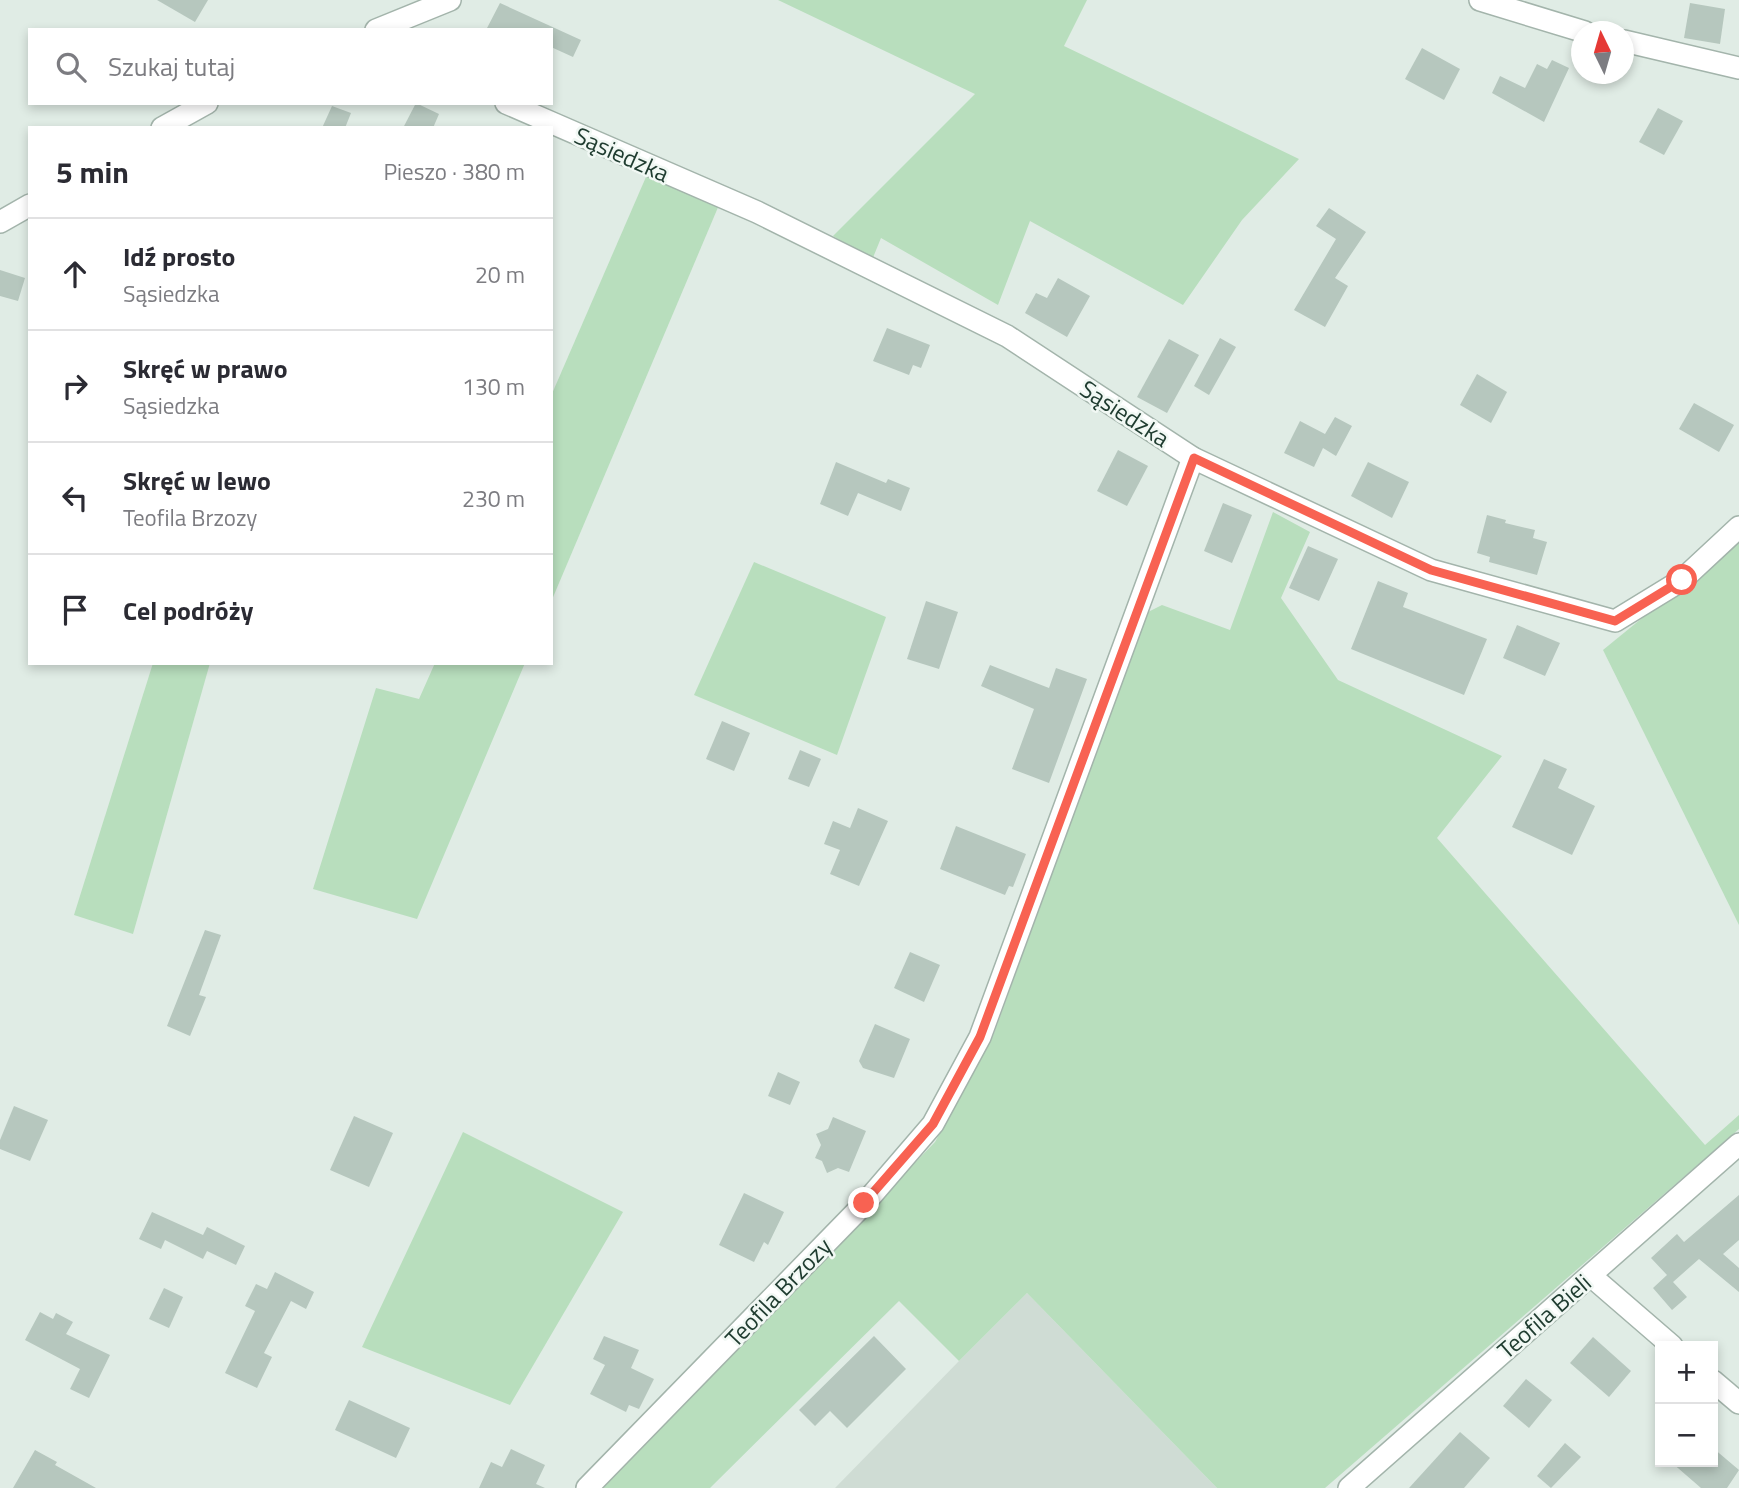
<!DOCTYPE html>
<html lang="pl">
<head>
<meta charset="utf-8">
<style>
	:root { --surface:#fff; --page:#f2f2f3; --text:#2b2b33; --muted:#7c7c81; --line:#e1e1e2 }
	body { margin:0; font-family:"Titillium Web",sans-serif; background:var(--page); color:var(--text) }
	.controls { position:absolute; right:21px; bottom:21px; display:grid; overflow:hidden; border-radius:0px; box-shadow:0 4px 10px #0003 }
	.controls button { width:63px; height:63px; display:grid; place-items:center; padding:0; border:0; border-bottom:2px solid var(--line); background:var(--surface); color:var(--text); font:35px sans-serif }
	.compass { position:absolute; left:1571px; top:21px; width:63px; height:63px; border-radius:50%; background:var(--surface); box-shadow:0 4px 10px #0003; rotate:355deg }
	.stop { position:absolute; width:21px; height:21px; margin:-16px; border:5px solid #f86252; border-radius:50%; background:#fff }
	.stop.end { background:#f86252; border-color:#fff; box-shadow:0 2px 7px #0008 }
	.list { margin:0; padding:0; list-style:none }
	h2 { display:flex; justify-content:space-between; align-items:center; height:91px; margin:0; padding:0 28px; font-size:30px }
	h2 small { font-size:23px; font-weight:400; color:var(--muted) }
	.list li { display:grid; grid-template-columns:46px 1fr auto; gap:21px; align-items:center; box-sizing:border-box; height:112px; padding:0 28px; border-top:2px solid var(--line) }
	.list b { display:block; font-size:26px; white-space:nowrap }
	.list p { margin:0; font-size:23px; white-space:nowrap; color:var(--muted) }
	.list em { font-size:23px; font-style:normal; color:var(--muted) }
	.icon { flex:none; width:38px; height:38px; fill:none; stroke:currentColor; stroke-width:2; stroke-linecap:round; stroke-linejoin:round }
	.map { position:relative; flex:none; width:1739px; height:1488px; overflow:hidden }
	.search { position:absolute; background:var(--surface); box-shadow:0 4px 10px #0003; left:28px; top:28px; width:525px; height:77px; display:flex; align-items:center; gap:18px; box-sizing:border-box; padding:0 24px; border-radius:0px; color:var(--muted); font-size:26px }
	.panel { position:absolute; background:var(--surface); box-shadow:0 4px 10px #0003; left:28px; top:126px; width:525px; height:539px; border-radius:0px }
	.map>svg:first-child { display:block }
	.built { fill:#cfdcd4 }
	.green { fill:#b8debd }
	.building { fill:#b6c7be }
	.lines { fill:none; stroke-linecap:round; stroke-linejoin:round }
	.street-casing { stroke:#a3b4ab; stroke-width:24 }
	.street { stroke:#fff; stroke-width:21 }
	.route { stroke:#f86252; stroke-width:9 }
	.labels { text-anchor:middle; dominant-baseline:central; stroke-width:5; stroke-linejoin:round; paint-order:stroke }
	.street-label { font-size:24px; fill:#203d31; stroke:#f1f8f4 }
</style>
</head>
<body>
<div class="map">
<svg width="1739" height="1488" viewBox="0 0 1739 1488">
	<rect width="100%" height="100%" fill="#e0ece5"/>
	<path class="built" d="M 1027,1293 L 1217,1488 L 835,1488 L 959,1361 Z"/>
	<g class="green">
		<path d="M 778,0 L 1087,0 L 1064,46 L 1299,159 L 1242,220 L 1183,305 L 1030,221 L 998,305 L 881,238 L 872,260 L 833,236 L 975,94 Z"/>
		<path d="M 649,170 L 719,205 L 551,602 L 551,396 Z"/>
		<path d="M 1273,512 L 1310,532 L 1281,598 L 1338,680 L 1502,756 L 1437,838 L 1705,1145 L 1739,1115 L 1739,1129 L 1325,1488 L 1217,1488 L 1027,1293 L 959,1361 L 899,1301 L 710,1488 L 601,1488 L 935,1142 L 993,1036 L 1148,612 L 1162,605 L 1230,630 Z"/>
		<path d="M 1739,539 L 1739,925 L 1603,650 Z"/>
		<path d="M 754,562 L 886,617 L 837,755 L 694,695 Z"/>
		<path d="M 153,663 L 210,663 L 133,934 L 74,915 Z"/>
		<path d="M 435,663 L 525,663 L 417,919 L 313,889 L 376,688 L 419,699 Z"/>
		<path d="M 463,1132 L 623,1212 L 510,1405 L 362,1347 Z"/>
	</g>
	<g class="building">
		<path d="M 157,0 L 208,0 L 195,22 Z"/>
		<path d="M 500,3 L 581,40 L 573,57 L 551,47 L 551,30 L 486,30 Z"/>
		<path d="M 1690,3 L 1725,9 L 1720,44 L 1684,38 Z"/>
		<path d="M 1422,48 L 1460,69 L 1444,100 L 1405,79 Z"/>
		<path d="M 1552,60 L 1569,68 L 1544,122 L 1492,93 L 1500,76 L 1525,88 L 1537,64 L 1547,69 Z"/>
		<path d="M 416,103 L 439,114 L 433,128 L 403,128 Z"/>
		<path d="M 332,106 L 351,113 L 345,128 L 322,128 Z"/>
		<path d="M 1658,108 L 1683,121 L 1664,155 L 1639,142 Z"/>
		<path d="M 1329,208 L 1366,232 L 1335,278 L 1348,286 L 1325,327 L 1294,310 L 1336,239 L 1316,226 Z"/>
		<path d="M 0,270 L 25,278 L 18,301 L 0,296 Z"/>
		<path d="M 1058,278 L 1090,296 L 1067,337 L 1025,313 L 1036,293 L 1047,298 Z"/>
		<path d="M 887,328 L 930,345 L 921,368 L 913,365 L 909,375 L 873,361 Z"/>
		<path d="M 1220,338 L 1236,347 L 1209,395 L 1194,386 Z"/>
		<path d="M 1169,339 L 1199,355 L 1167,413 L 1137,397 Z"/>
		<path d="M 1477,374 L 1507,392 L 1491,423 L 1460,405 Z"/>
		<path d="M 1694,403 L 1734,425 L 1719,452 L 1679,429 Z"/>
		<path d="M 1335,417 L 1352,426 L 1336,456 L 1323,448 L 1314,467 L 1284,453 L 1300,421 L 1325,434 Z"/>
		<path d="M 1118,450 L 1148,466 L 1127,506 L 1097,491 Z"/>
		<path d="M 836,462 L 886,483 L 888,479 L 910,488 L 901,511 L 858,493 L 848,516 L 820,504 Z"/>
		<path d="M 1368,462 L 1409,482 L 1392,518 L 1351,496 Z"/>
		<path d="M 1223,503 L 1252,515 L 1232,563 L 1204,551 Z"/>
		<path d="M 1487,515 L 1506,520 L 1505,523 L 1535,530 L 1533,538 L 1547,542 L 1537,575 L 1489,562 L 1490,557 L 1477,553 Z"/>
		<path d="M 1308,546 L 1338,559 L 1319,601 L 1289,588 Z"/>
		<path d="M 1378,581 L 1408,593 L 1403,607 L 1487,639 L 1464,695 L 1351,649 Z"/>
		<path d="M 926,601 L 958,612 L 939,669 L 907,659 Z"/>
		<path d="M 1517,625 L 1560,643 L 1545,676 L 1503,658 Z"/>
		<path d="M 990,665 L 1049,688 L 1056,668 L 1087,679 L 1049,783 L 1012,769 L 1034,709 L 981,686 Z"/>
		<path d="M 722,721 L 750,733 L 734,771 L 706,759 Z"/>
		<path d="M 800,750 L 821,759 L 809,787 L 788,779 Z"/>
		<path d="M 1544,759 L 1567,769 L 1558,788 L 1595,806 L 1572,855 L 1512,827 Z"/>
		<path d="M 858,808 L 888,821 L 859,886 L 830,874 L 840,850 L 824,844 L 833,821 L 850,828 Z"/>
		<path d="M 956,826 L 1026,854 L 1013,887 L 1009,886 L 1005,895 L 940,869 Z"/>
		<path d="M 205,930 L 221,935 L 199,995 L 206,997 L 190,1036 L 167,1026 Z"/>
		<path d="M 910,952 L 940,965 L 924,1002 L 894,988 Z"/>
		<path d="M 875,1024 L 910,1039 L 894,1078 L 863,1068 L 859,1061 Z"/>
		<path d="M 778,1072 L 800,1082 L 790,1105 L 768,1096 Z"/>
		<path d="M 14,1106 L 48,1120 L 30,1161 L 0,1149 L 0,1140 Z"/>
		<path d="M 354,1116 L 393,1133 L 369,1187 L 330,1170 Z"/>
		<path d="M 833,1117 L 866,1131 L 849,1172 L 838,1168 L 827,1173 L 822,1161 L 815,1158 L 821,1145 L 816,1134 L 828,1129 Z"/>
		<path d="M 744,1193 L 784,1212 L 768,1245 L 764,1242 L 754,1262 L 719,1245 Z"/>
		<path d="M 1739,1195 L 1739,1240 L 1723,1254 L 1739,1268 L 1739,1292 L 1699,1259 L 1673,1282 L 1687,1297 L 1672,1310 L 1653,1288 L 1667,1275 L 1651,1258 L 1677,1234 L 1684,1242 Z"/>
		<path d="M 152,1212 L 203,1235 L 207,1227 L 245,1246 L 236,1265 L 207,1251 L 203,1259 L 165,1240 L 161,1249 L 139,1239 Z"/>
		<path d="M 275,1272 L 314,1292 L 306,1309 L 291,1301 L 264,1353 L 272,1357 L 257,1388 L 225,1373 L 255,1311 L 245,1306 L 256,1284 L 267,1289 Z"/>
		<path d="M 164,1288 L 183,1297 L 169,1328 L 149,1319 Z"/>
		<path d="M 40,1312 L 53,1319 L 56,1313 L 73,1322 L 66,1334 L 110,1355 L 89,1398 L 70,1389 L 80,1369 L 25,1340 Z"/>
		<path d="M 604,1336 L 639,1350 L 631,1368 L 654,1379 L 639,1409 L 629,1405 L 626,1412 L 590,1394 L 605,1365 L 593,1359 Z"/>
		<path d="M 874,1336 L 906,1369 L 847,1428 L 830,1411 L 815,1426 L 799,1410 Z"/>
		<path d="M 1593,1337 L 1631,1371 L 1609,1397 L 1570,1363 Z"/>
		<path d="M 1526,1379 L 1552,1400 L 1529,1428 L 1503,1406 Z"/>
		<path d="M 349,1400 L 410,1428 L 396,1458 L 335,1430 Z"/>
		<path d="M 1460,1432 L 1490,1458 L 1464,1488 L 1409,1488 Z"/>
		<path d="M 1565,1443 L 1581,1457 L 1551,1488 L 1537,1476 Z"/>
		<path d="M 1713,1448 L 1739,1470 L 1727,1488 L 1701,1488 L 1671,1462 L 1713,1462 Z"/>
		<path d="M 511,1449 L 545,1465 L 536,1484 L 545,1488 L 479,1488 L 491,1462 L 502,1467 Z"/>
		<path d="M 35,1450 L 57,1462 L 55,1465 L 96,1488 L 13,1488 Z"/>
	</g>
	<g class="lines">
		<g class="street-casing">
			<g id="street">
				<path d="M 1480,0 L 1585,32"/>
				<path d="M 376,30 L 450,0"/>
				<path d="M 1624,41 L 1739,68"/>
				<path d="M 506,103 L 757,212 L 1007,336 L 1193,458 L 1431,570 L 1615,621 L 1682,580 L 1739,527"/>
				<path d="M 162,128 L 207,103"/>
				<path d="M 0,222 L 30,205"/>
				<path d="M 1591,1276 L 1672,1346"/>
				<path d="M 1713,1381 L 1739,1403"/>
				<path d="M 587,1488 L 865,1203 L 933,1124 L 980,1037 L 1193,458"/>
				<path d="M 1349,1488 L 1739,1144"/>
			</g>
		</g>
		<use href="#street" class="street"/>
	</g>
	<g class="lines">
		<path class="route" d="M 864,1203 L 933,1124 L 980,1037 L 1194,458 L 1431,570 L 1615,621 L 1682,580"/>
	</g>
	<g class="labels">
		<g class="street-label">
			<text transform="translate(622 154) rotate(24)">Sąsiedzka</text>
			<text transform="translate(1125 413) rotate(33)">Sąsiedzka</text>
			<text transform="translate(778 1292) rotate(-46)">Teofila Brzozy</text>
			<text transform="translate(1544 1316) rotate(-41)">Teofila Bieli</text>
		</g>
	</g>
</svg>
<div class="controls">
<button>+</button>
<button>−</button>
</div>
<svg class="compass" viewBox="-18 -18 36 36"><path d="M0-13l5 13h-10z" fill="#e53935"/><path d="M0 13l5-13h-10z" fill="#7c7c81"/></svg>
<div class="stop" style="left:1682px;top:580px"></div>
<div class="stop end" style="left:864px;top:1203px"></div>
<div class="search"><svg class="icon" aria-label="search" viewBox="0 0 24 24"><circle cx="10" cy="10" r="6"/><path d="M15 15l6 6"/></svg>Szukaj tutaj</div>
<section class="panel">
<h2>5 min<small>Pieszo · 380 m</small></h2>
<ul class="list">
<li><svg class="icon" aria-label="ahead" viewBox="0 0 24 24"><path d="M12 20V5M6 11l6-6 6 6"/></svg><div><b>Idź prosto</b><p>Sąsiedzka</p></div><em>20 m</em></li>
<li><svg class="icon" aria-label="right" viewBox="0 0 24 24"><path d="M7 20v-9h11M14 6l5 5-5 5"/></svg><div><b>Skręć w prawo</b><p>Sąsiedzka</p></div><em>130 m</em></li>
<li><svg class="icon" aria-label="left" viewBox="0 0 24 24"><path d="M17 20v-9H6M10 6l-5 5 5 5"/></svg><div><b>Skręć w lewo</b><p>Teofila Brzozy</p></div><em>230 m</em></li>
<li><svg class="icon" aria-label="arrive" viewBox="0 0 24 24"><path d="M6 21V4h12l-3 4 3 4H6"/></svg><div><b>Cel podróży</b></div></li>
</ul>
</section>
</div>
</body>
</html>
